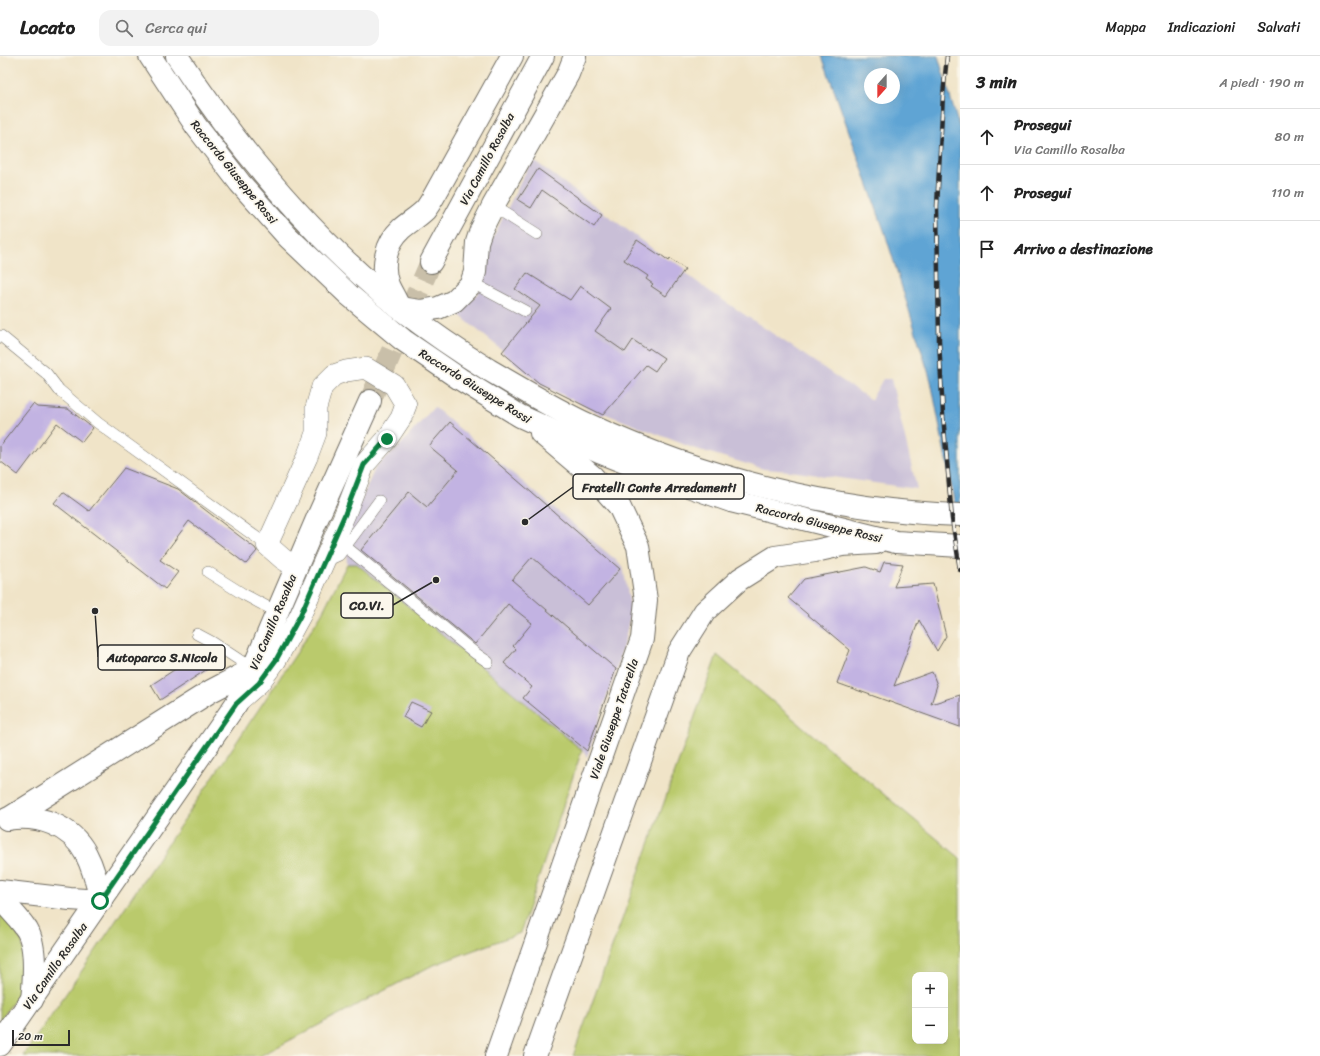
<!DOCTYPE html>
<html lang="it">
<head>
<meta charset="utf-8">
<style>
	:root { --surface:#fff; --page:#f2f2f2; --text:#222; --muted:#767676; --line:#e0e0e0 }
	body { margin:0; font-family:Sriracha,sans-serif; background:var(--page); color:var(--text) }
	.controls { position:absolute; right:12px; bottom:12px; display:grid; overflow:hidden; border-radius:8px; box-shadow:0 4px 16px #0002 }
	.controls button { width:36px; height:36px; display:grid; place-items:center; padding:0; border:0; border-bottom:1px solid var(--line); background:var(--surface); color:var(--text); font:20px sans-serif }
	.compass { position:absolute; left:864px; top:12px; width:36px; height:36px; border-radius:50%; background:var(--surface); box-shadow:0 4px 16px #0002; rotate:201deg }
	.scale { position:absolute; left:12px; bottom:10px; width:58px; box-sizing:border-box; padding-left:4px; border:2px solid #2b2b2b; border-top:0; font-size:11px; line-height:14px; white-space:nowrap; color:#2b2b2b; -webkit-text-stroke:3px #fbf7ec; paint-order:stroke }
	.stop { position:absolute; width:12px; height:12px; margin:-9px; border:3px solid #0b8043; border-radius:50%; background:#fff }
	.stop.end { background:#0b8043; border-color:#fff; box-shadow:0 1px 4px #0008 }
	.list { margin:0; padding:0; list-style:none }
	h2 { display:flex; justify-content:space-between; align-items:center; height:52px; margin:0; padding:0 16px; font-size:17px }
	h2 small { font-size:13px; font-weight:400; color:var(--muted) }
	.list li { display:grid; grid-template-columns:26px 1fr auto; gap:12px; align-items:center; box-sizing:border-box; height:56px; padding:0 16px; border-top:1px solid var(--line) }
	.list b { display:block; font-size:15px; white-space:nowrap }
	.list p { margin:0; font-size:13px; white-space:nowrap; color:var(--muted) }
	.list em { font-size:13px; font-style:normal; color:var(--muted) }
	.icon { flex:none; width:22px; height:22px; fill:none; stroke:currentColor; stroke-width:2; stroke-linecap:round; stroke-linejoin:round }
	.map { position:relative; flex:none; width:960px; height:1000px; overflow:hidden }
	header { display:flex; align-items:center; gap:24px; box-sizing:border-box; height:56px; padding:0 20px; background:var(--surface); border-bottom:1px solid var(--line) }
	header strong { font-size:19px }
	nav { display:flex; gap:22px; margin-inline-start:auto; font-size:14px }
	.search { width:280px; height:36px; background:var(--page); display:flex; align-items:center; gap:10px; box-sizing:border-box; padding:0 14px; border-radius:12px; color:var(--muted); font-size:15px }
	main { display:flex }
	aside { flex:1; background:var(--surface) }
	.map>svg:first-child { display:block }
	.industrial { fill:#c9bfd7 }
	.green { fill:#baca6c; stroke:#727a4c; fill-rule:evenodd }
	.water { fill:#5fa4d4; stroke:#456880; fill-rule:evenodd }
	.building { fill:#c2b3e2 }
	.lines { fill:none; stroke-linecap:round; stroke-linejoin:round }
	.secondary-tunnel { stroke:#c9bfa9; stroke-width:22; stroke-dasharray:22 11; stroke-linecap:butt }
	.lane-casing { stroke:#706c62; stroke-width:12 }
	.street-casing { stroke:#706c62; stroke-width:22 }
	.secondary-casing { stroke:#706c62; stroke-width:24 }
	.highway-casing { stroke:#706c62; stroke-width:24 }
	.lane { stroke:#fff; stroke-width:11 }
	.street { stroke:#fff; stroke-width:21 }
	.secondary { stroke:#fff; stroke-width:22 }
	.highway { stroke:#fff; stroke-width:22 }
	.rail-casing { stroke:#2b2b2b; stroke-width:4.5 }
	.rail { stroke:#fbf7ec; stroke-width:3; stroke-dasharray:9; stroke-linecap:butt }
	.route { stroke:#0b8043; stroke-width:5 }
	.labels { text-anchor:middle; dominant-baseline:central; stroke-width:3.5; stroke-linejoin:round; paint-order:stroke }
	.street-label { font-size:12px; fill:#2b2b2b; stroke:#fbf7ec }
	.leader { fill:none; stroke:#2b2b2b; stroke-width:1.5 }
	.callout-dot { fill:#2b2b2b; stroke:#fbf7ec; stroke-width:1.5 }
	.callout { fill:#fbf7ec; stroke:#2b2b2b; stroke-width:1.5 }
	.callout-label { font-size:13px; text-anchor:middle; font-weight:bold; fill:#2b2b2b }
</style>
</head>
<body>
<header>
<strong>Locato</strong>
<div class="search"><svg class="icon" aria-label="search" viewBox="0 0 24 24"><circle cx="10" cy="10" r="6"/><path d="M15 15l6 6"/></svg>Cerca qui</div>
<nav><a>Mappa</a><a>Indicazioni</a><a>Salvati</a></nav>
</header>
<main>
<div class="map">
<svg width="960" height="1000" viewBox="0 0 960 1000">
	<rect width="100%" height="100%" fill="#fbf7ec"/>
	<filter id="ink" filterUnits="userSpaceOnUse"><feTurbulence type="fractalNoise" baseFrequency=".025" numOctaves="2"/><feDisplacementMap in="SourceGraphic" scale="8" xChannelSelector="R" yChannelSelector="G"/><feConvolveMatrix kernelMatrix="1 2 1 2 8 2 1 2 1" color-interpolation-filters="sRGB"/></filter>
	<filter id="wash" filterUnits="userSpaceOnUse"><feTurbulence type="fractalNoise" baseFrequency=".012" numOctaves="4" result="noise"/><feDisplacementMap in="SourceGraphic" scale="16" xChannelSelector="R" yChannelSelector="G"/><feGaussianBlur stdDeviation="0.9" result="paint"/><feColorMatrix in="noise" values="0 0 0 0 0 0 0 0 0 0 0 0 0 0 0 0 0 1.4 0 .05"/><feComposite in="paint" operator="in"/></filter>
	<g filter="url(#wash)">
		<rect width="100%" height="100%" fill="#f0e4c8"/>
		<g class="industrial">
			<path d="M 532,103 L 708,234 L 871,344 L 883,323 L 891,323 L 917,433 L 790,415 L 764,413 L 693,392 L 606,358 L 536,322 L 452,253 L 466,248 L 478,237 L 486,215 L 484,200 Z"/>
			<path d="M 434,351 L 623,510 L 631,555 L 625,583 L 616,614 L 587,701 L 582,694 L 357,508 L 347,508 L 345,481 L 376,410 L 396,394 Z"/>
		</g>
		<g class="green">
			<path d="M 347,508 L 357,508 L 582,694 L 520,877 L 431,910 L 260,1000 L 23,1000 L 92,900 L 296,598 L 322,557 Z"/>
			<path d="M 717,599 L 960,802 L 960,1000 L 573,1000 ZM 915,919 L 945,919 L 945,985 L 915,985 Z"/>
			<path d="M 0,854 L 22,885 L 26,917 L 22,930 L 15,943 L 0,965 Z"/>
		</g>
		<path class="water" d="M 822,0 L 938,0 L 960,74 L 960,476 L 931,325 L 885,177 ZM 870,18 L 894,18 L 894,42 L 870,42 Z"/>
		<g id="blocks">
			<g class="building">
				<path d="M 538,113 L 602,159 L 594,171 L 542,134 L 531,152 L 518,144 Z"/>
				<path d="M 637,184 L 661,200 L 661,199 L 669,205 L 670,203 L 685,213 L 666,240 L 651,230 L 653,228 L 646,223 L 648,220 L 624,204 Z"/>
				<path d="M 527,217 L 570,244 L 580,230 L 611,253 L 595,275 L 625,296 L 633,284 L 648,294 L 649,292 L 664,302 L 655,315 L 646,309 L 603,359 L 539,327 L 502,296 L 540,250 L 515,233 Z"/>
				<path d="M 33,348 L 37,351 L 68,353 L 93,372 L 82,386 L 57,367 L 18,419 L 0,405 L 0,390 Z"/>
				<path d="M 450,366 L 620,513 L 588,549 L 532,501 L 512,524 L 616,613 L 587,695 L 523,642 L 532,631 L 504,607 L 516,593 L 513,590 L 532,567 L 508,548 L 475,588 L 361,494 L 409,436 L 427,451 L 458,414 L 429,390 Z"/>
				<path d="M 124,412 L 178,433 L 255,492 L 257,495 L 246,508 L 189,465 L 160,504 L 178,516 L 165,533 L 54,447 L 63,436 L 89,455 Z"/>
				<path d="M 884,506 L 903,508 L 894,531 L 933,528 L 946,580 L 937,595 L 919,564 L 894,630 L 932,616 L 937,629 L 931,648 L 960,639 L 960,671 L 837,627 L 850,594 L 788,542 L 804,523 L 866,511 L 880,516 Z"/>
				<path d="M 200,597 L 209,612 L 160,644 L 151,629 Z"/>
				<path d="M 411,646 L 431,655 L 421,671 L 403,661 Z"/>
			</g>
		</g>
	</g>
	<g filter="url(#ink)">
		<use href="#blocks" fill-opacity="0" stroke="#706c62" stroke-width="1"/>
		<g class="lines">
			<path class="secondary-tunnel" d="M 370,345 L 431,206"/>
			<g class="lane-casing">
				<g id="lane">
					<path d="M 493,150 L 537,178"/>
					<path d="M 471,228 L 480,231 L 525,255"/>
					<path d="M 1,280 L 46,317 L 59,334 L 98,367 L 267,489"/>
					<path d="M 346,491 L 475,597 L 488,606"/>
					<path d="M 326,505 L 339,499 L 379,445"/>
					<path d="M 208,516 L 243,538 L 277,556"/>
					<path d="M 197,578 L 212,586 L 253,613"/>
				</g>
			</g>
			<g class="street-casing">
				<path id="street" d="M 236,647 L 259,627 L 276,604 L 300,560 L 345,458 L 364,409 L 387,383 L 401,362 L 406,349 L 394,329 L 366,312 L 346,315 L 334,319 L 322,331 L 316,352 L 316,377 L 307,401 L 267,489 L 283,503 L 296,511"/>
			</g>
			<g class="secondary-casing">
				<g id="secondary">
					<path d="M 150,0 L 196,70 L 240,127 L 288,181 L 349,239 L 403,284 L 460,323 L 520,360 L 599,396 L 657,419 L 731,445 L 896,486 L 960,490"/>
					<path d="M 177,0 C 239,95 311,180 399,252 C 428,274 458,295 489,314 C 522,333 554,353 589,369 C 703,422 834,455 960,459"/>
					<path d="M 431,206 L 543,0"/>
					<path d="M 398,249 C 395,242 391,236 388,229 C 381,210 386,187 401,173 C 409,166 418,161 425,154 C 430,148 434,140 438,133 L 512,0"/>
					<path d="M 400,252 L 420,255 L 438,252 L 454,245 L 471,228 L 475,216 L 477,186 L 481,174 L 493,150 L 568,18 L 575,0"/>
					<path d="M 0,989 L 236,648 L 253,613 L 317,463 L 370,345"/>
					<path d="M 496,1000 L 642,583 L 646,544 L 638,490 L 619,450 L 593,421 L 541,377"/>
					<path d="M 535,1000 L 679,596 L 705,555 L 740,523 L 775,501 L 815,495 L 842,489 L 876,487"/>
				</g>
			</g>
			<g class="highway-casing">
				<g id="highway">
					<path d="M 8,763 L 211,635 L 253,613"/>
					<path d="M 0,835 L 70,843 L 101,845 C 97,828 94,813 86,798 C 71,769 38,758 7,763"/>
					<path d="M 0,843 C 10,853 19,862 27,874 C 37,891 34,925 32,944"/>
				</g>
			</g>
			<use href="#lane" class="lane"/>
			<use href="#street" class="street"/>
			<use href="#secondary" class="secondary"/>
			<use href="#highway" class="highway"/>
			<g class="rail-casing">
				<path id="rail" d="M 947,0 L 943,39 L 937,150 L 939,284 L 943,359 L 952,463 L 960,514"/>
			</g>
			<use href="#rail" class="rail"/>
		</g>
	</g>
	<g class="lines" filter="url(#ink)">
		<path class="route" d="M 100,845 L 236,648 L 259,627 L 276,604 L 300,560 L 345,458 L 364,409 L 387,383"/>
	</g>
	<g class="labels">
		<g class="street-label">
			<text transform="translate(487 103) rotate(-62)">Via Camillo Rosalba</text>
			<text transform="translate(234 116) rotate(51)">Raccordo Giuseppe Rossi</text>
			<text transform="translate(475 330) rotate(32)">Raccordo Giuseppe Rossi</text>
			<text transform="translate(819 467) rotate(14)">Raccordo Giuseppe Rossi</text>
			<text transform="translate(273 566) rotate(-67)">Via Camillo Rosalba</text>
			<text transform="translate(614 663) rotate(-71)">Viale Giuseppe Tatarella</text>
			<text transform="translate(55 910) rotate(-55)">Via Camillo Rosalba</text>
		</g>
	</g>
	<path class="leader" d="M525 466L573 431M436 524L393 549M95 555L98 601"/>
	<g class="callout-dot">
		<circle cx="525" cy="466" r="4"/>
		<circle cx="436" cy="524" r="4"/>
		<circle cx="95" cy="555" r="4"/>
	</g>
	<g class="callout">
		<rect x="573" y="418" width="171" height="25" rx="4"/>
		<rect x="341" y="537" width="52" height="25" rx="4"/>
		<rect x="98" y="589" width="127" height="25" rx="4"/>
	</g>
	<g class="callout-label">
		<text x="659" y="436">Fratelli Conte Arredamenti</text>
		<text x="367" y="554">CO.VI.</text>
		<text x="162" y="606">Autoparco S.Nicola</text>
	</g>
</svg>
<div class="controls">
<button>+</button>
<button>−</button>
</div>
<svg class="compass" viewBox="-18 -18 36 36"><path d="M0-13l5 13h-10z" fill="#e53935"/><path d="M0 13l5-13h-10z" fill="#767676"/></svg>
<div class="scale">20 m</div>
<div class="stop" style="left:100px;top:845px"></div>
<div class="stop end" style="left:387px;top:383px"></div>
</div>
<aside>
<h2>3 min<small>A piedi · 190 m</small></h2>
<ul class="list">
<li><svg class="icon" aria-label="ahead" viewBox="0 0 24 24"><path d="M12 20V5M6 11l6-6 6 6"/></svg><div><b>Prosegui</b><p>Via Camillo Rosalba</p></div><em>80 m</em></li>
<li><svg class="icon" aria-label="ahead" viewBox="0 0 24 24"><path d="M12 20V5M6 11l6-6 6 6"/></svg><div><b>Prosegui</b></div><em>110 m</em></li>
<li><svg class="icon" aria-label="arrive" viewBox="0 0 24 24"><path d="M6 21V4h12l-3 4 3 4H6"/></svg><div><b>Arrivo a destinazione</b></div></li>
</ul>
</aside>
</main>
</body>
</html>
